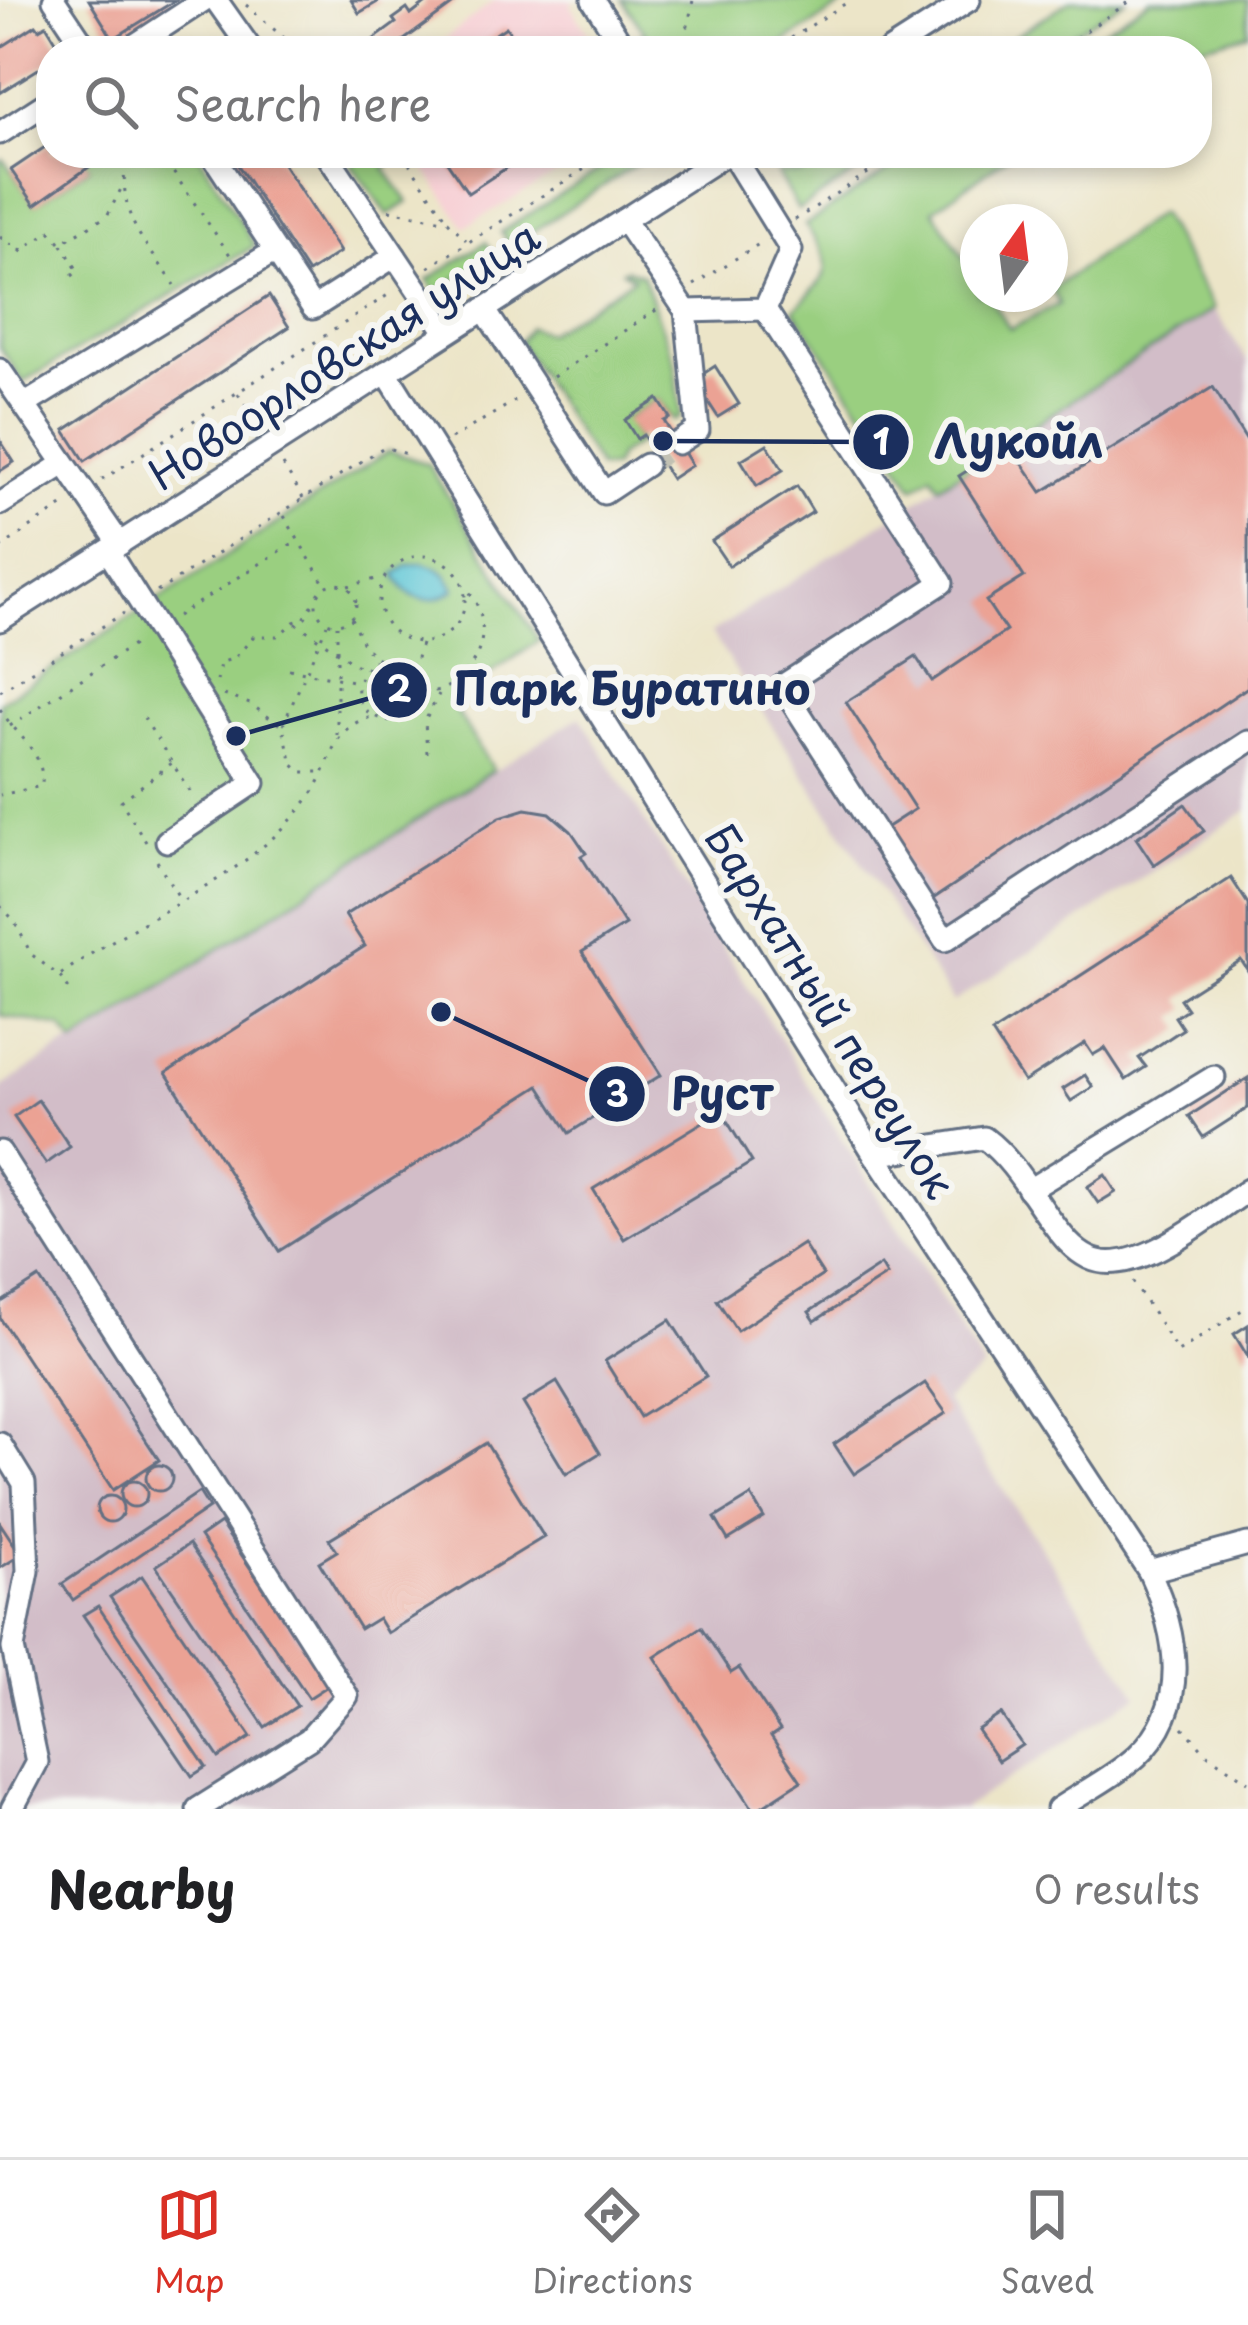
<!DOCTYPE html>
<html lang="en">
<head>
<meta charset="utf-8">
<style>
	:root { --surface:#fff; --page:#f2f2f2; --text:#202124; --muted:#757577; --line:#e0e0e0; --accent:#d93025 }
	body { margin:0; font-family:"Playpen Sans",sans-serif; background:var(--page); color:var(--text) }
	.compass { position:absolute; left:960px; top:204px; width:108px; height:108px; border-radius:50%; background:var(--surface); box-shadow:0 6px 18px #0003; rotate:14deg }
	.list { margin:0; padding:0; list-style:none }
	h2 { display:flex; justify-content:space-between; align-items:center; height:156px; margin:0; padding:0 48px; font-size:51px }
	h2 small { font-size:39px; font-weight:400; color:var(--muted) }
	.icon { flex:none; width:66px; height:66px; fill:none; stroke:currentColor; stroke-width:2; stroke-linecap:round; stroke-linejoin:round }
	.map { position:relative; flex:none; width:1248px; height:1809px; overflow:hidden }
	.search { position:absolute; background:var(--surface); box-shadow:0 6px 18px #0003; left:36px; right:36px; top:36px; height:132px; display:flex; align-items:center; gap:30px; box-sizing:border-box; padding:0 42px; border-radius:48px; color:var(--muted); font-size:45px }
	.sheet { height:348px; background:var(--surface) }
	nav { display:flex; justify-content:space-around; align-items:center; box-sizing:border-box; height:168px; border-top:3px solid var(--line); background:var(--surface); font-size:33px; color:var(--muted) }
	nav a { display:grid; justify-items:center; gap:6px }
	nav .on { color:var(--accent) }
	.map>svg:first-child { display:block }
	.built { fill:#f7cfd4 }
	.industrial { fill:#d2bdc8 }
	.green { fill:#9acf80; stroke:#5a7f6f; stroke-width:3 }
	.water { fill:#5bc6d5; stroke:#3b7a9a; stroke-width:3 }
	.building { fill:#eba294 }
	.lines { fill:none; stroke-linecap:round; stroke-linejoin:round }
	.minor-tunnel { stroke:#c2c1b3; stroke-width:21; stroke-dasharray:21 10; stroke-linecap:butt }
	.minor-casing { stroke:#646f83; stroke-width:27 }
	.path { stroke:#646f83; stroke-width:3; stroke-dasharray:3 9; stroke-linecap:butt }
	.minor { stroke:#fff; stroke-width:21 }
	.labels { text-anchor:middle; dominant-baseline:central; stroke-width:12; stroke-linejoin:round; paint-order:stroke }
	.street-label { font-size:42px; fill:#1b2f5e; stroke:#f6f6f2 }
	.leader { fill:none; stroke:#1b2f5e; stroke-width:4.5 }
	.callout-dot { fill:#1b2f5e; stroke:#f6f6f2; stroke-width:4.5 }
	.mark-label { font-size:36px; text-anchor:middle; font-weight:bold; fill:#fff }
	.callout-label { font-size:45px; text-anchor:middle; font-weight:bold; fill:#1b2f5e; stroke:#f6f6f2; stroke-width:12; stroke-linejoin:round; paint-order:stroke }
</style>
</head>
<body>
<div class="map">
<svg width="1248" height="1809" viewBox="0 0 1248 1809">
	<rect width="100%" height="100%" fill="#f6f6f2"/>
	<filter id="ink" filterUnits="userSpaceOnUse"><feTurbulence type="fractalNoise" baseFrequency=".00833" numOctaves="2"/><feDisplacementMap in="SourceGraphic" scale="24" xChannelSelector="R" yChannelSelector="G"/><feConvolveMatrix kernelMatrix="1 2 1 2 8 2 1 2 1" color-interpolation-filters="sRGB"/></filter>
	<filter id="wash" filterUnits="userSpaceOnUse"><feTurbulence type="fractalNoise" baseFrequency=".004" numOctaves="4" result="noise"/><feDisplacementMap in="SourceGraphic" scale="48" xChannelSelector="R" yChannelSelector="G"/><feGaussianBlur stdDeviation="2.7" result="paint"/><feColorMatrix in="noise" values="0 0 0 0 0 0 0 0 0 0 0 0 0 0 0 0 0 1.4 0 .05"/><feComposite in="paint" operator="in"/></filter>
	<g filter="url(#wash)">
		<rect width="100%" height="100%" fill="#ece5c8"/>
		<g class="built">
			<path d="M 495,0 L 573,0 L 571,7 L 601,51 L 429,51 Z"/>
			<path d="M 414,153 L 592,153 L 465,227 Z"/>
		</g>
		<g class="industrial">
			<path d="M 1214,309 L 1248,362 L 1248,810 L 953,1002 L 711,633 Z"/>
			<path d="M 580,716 L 984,1368 L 945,1401 L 1138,1695 L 963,1809 L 0,1809 L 0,1088 Z"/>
		</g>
		<g class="green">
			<path d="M 622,0 L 851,0 L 771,51 L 626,51 L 623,46 L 645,32 Z"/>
			<path d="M 1071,0 L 1125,0 L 1045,51 L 992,51 Z"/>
			<path d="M 1150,0 L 1248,0 L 1248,33 L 1181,51 L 1072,51 Z"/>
			<path d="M 80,153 L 198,153 L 255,246 L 23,382 L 0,347 L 0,161 L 3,159 L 35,204 L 89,168 Z"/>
			<path d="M 343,153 L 389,153 L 394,160 L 384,168 L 408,202 L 388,215 Z"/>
			<path d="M 626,153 L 654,153 L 510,246 L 501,232 Z"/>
			<path d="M 834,153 L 887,153 L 798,210 L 777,173 L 801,174 Z"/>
			<path d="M 915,153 L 1012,153 L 933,210 L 978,280 L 978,294 L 987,294 L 1010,329 L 1059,304 L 1052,289 L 1159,213 L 1214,309 L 939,486 L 932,475 L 914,487 L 794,310 C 831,272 837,270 805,225 Z"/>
			<path d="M 486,242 L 495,255 L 435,292 L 428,280 Z"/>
			<path d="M 626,269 L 642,274 L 675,362 L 681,416 L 674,421 L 658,399 L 626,419 L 639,443 L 619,455 L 613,468 L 599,468 L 519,342 L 529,327 L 547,333 L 634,278 L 622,271 Z"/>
			<path d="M 389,451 L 428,464 L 539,641 L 450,701 L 493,770 L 74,1044 L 62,1027 L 0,1015 L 0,702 Z"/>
		</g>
		<path class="water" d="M 422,563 C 439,567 447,573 455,589 C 431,607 408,602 395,574 L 407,566 Z"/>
		<g id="blocks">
			<g class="building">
				<path d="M 89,0 L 176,0 L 113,39 Z"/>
				<path d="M 351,0 L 381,0 L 359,13 Z"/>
				<path d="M 422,0 L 459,0 L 389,51 L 376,51 L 370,42 L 396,23 L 393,19 L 407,9 L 411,15 L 425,4 Z"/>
				<path d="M 36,25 L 39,29 L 46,25 L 62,51 L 51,51 L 51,61 L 0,93 L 0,48 Z"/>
				<path d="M 506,27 L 522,51 L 470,51 Z"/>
				<path d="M 51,143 L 51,153 L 80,153 L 89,167 L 35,205 L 11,170 Z"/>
				<path d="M 230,153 L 276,153 L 340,252 L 308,273 Z"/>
				<path d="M 447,153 L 529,153 L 468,193 L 443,156 Z"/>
				<path d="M 269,296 L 289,327 L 85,461 L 65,430 Z"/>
				<path d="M 715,366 L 739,404 L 718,417 L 694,380 Z"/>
				<path d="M 1213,387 L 1248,443 L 1248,687 L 930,901 L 884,829 L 915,809 L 846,702 L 916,657 L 932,681 L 1006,631 L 986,601 L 1024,577 L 959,476 L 1009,444 L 1042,492 Z"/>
				<path d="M 658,399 L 670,418 L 664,421 L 692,465 L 671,479 L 643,435 L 637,439 L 625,420 Z"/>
				<path d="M 0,440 L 14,462 L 0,471 Z"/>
				<path d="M 767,444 L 783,470 L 757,486 L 741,460 Z"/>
				<path d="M 797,486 L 813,512 L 729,566 L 712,541 Z"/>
				<path d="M 1185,804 L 1204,831 L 1154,865 L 1136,838 Z"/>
				<path d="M 526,809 L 550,813 L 571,831 L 586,853 L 581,856 L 625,925 L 582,952 L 661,1075 L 569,1133 L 539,1086 L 279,1251 L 166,1073 L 365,946 L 345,915 L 500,817 Z"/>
				<path d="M 1231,878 L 1248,904 L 1248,971 L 1241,960 L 1180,999 L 1187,1009 L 1175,1017 L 1183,1029 L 1139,1058 L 1146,1067 L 1126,1080 L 1105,1048 L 1093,1055 L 1085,1043 L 1024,1082 L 992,1033 Z"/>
				<path d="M 1085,1075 L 1093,1087 L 1071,1101 L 1063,1089 Z"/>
				<path d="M 1248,1078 L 1248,1108 L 1203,1137 L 1189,1116 Z"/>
				<path d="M 38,1100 L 70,1147 L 46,1164 L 14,1117 Z"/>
				<path d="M 721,1111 L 752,1162 L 624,1239 L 593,1189 Z"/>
				<path d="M 1105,1175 L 1116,1192 L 1098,1203 L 1087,1187 Z"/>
				<path d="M 803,1244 L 823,1275 L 737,1331 L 717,1300 Z"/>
				<path d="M 881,1265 L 887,1275 L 815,1321 L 809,1312 Z"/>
				<path d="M 39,1278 L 159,1460 L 113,1490 L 0,1318 L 0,1303 Z"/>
				<path d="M 670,1320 L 706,1376 L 640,1417 L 605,1361 Z"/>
				<path d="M 1248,1325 L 1248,1357 L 1234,1334 Z"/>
				<path d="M 557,1382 L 600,1453 L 566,1474 L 523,1403 Z"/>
				<path d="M 925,1383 L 946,1413 L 854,1474 L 834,1444 Z"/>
				<path d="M 486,1443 L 544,1537 L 387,1633 L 378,1618 L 360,1629 L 319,1562 L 337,1551 L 329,1539 Z"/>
				<circle cx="159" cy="1478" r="13"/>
				<circle cx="134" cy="1494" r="13"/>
				<path d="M 199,1492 L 209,1508 L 73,1600 L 62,1584 Z"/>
				<path d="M 751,1496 L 764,1518 L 728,1540 L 715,1518 Z"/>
				<circle cx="110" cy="1509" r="13"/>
				<path d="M 0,1523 L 21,1555 L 0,1568 Z"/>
				<path d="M 220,1523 L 329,1685 L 309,1698 L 200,1537 Z"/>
				<path d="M 189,1544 L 297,1706 L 265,1727 L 156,1566 Z"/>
				<path d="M 142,1576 L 251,1737 L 219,1758 L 110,1597 Z"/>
				<path d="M 98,1606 L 206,1767 L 192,1776 L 83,1615 Z"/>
				<path d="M 701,1627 L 731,1673 L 739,1668 L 780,1730 L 771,1736 L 801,1781 L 758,1809 L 753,1809 L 655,1657 Z"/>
				<path d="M 1001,1714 L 1022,1745 L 998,1761 L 977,1730 Z"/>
			</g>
		</g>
	</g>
	<g filter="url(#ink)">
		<use href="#blocks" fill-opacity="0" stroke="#646f83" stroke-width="3"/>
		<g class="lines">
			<path class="minor-tunnel" d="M 646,465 L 678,443"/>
			<g class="minor-casing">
				<g id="minor">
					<path d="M 54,0 L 88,51"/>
					<path d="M 216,0 L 252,51"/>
					<path d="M 593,0 L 626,51"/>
					<path d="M 126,51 L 204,0"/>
					<path d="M 889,51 L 969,0"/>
					<path d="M 0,133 L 51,100"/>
					<path d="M 211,153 L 313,308 L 395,256"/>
					<path d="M 326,153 L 446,332"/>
					<path d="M 624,220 L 686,311 L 765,309 L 791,250 L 731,153"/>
					<path d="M 484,309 L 604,493 L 646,465"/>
					<path d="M 765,309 L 942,583 L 782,686 L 945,940 L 1248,742"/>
					<path d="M 0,370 L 120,544"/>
					<path d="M 386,372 L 875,1155 L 1149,1571 C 1177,1632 1192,1705 1137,1756 C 1114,1777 1083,1792 1058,1809"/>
					<path d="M 24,405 L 275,251"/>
					<path d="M 678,443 L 698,430 L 686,311"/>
					<path d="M 0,504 L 64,464"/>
					<path d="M 108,551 L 254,783 L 167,841"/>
					<path d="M 0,620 L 728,153"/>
					<path d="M 0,1152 L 347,1696 L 309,1739 L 198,1809"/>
					<path d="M 875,1155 L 984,1138 C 1012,1159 1029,1190 1049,1218 C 1061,1234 1071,1249 1089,1258 C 1135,1280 1211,1215 1248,1190"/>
					<path d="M 1029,1190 L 1214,1077"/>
					<path d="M 0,1444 L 24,1483 L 28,1571 L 13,1648 L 37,1762 L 12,1809"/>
					<path d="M 1149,1571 L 1248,1544"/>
				</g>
			</g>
			<g class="path">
				<path d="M 246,5 L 299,51"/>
				<path d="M 683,51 L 693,0"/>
				<path d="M 771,51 L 851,0"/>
				<path d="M 1056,51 L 1132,0"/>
				<path d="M 126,153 C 118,219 139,234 175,285"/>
				<path d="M 160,153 L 230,255"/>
				<path d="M 402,153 L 447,219"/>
				<path d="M 389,210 L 448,221 L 466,240"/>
				<path d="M 795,220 L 899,153"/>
				<path d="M 0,237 L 27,255"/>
				<path d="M 20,251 L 50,231 L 61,243"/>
				<path d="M 429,267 L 610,153"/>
				<path d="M 72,276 L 78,271 L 61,243 L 107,216 L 121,189"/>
				<path d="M 694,285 L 762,242"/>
				<path d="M 553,377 L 661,307"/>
				<path d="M 238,394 L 259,426"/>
				<path d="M 451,439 L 520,398"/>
				<path d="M 283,465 L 303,498"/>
				<path d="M 102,480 L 391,293"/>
				<path d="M 284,516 L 325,585"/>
				<path d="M 0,548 L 64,505"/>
				<circle cx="422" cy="599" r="43"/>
				<circle cx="336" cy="604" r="20"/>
				<path d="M 348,586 L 380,578"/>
				<path d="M 157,592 L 384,447 L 410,455"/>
				<path d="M 177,616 L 298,540"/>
				<path d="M 351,618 L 365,648 L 379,659"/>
				<path d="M 296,623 L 362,669"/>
				<path d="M 421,644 C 386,745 532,664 464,585"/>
				<path d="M 412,664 L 380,660 L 370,662 L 358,682 C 355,712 376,722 403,721 L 414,711 L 421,684"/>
				<path d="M 289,669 L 358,682"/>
				<path d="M 217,681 L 220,663 L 235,658 L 254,636 L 278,636 L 294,622 L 304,619 L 316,599"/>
				<path d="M 0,691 L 124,613"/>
				<path d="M 224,695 L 250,704 L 283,727 L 292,764 L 301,772 L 322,772"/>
				<path d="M 0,709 C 16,736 45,751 42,786 L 0,795"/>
				<path d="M 144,718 L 194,798"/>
				<path d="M 283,725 L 327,624"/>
				<path d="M 10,726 L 139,641"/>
				<path d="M 337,735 L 337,625"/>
				<path d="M 427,753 L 425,721 L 439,694"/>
				<path d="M 146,842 L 121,801 L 172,763"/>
				<path d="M 157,861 L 180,899"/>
				<path d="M 0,906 L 14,920 L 31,954 L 59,976 C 132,921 226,889 290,821 C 299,811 311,797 318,784 C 334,754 333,726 372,717"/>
				<path d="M 60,977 L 73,995"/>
				<path d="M 1133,1282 L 1178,1352 L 1248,1306"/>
				<path d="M 1183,1727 L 1206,1753 L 1248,1782"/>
			</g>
			<use href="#minor" class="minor"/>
		</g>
	</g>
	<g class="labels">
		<g class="street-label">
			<text transform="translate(343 354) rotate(-33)">Новоорловская улица</text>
			<text transform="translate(832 1010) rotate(58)">Бархатный переулок</text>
		</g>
	</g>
	<path class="leader" d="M663 441L881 442M236 736L399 690M441 1012L617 1094"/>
	<g class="callout-dot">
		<circle cx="663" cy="441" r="12"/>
		<circle cx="236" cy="736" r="12"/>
		<circle cx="441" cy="1012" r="12"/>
		<circle cx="881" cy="442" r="30"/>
		<circle cx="399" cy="690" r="30"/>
		<circle cx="617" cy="1094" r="30"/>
	</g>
	<g class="mark-label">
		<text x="881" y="455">1</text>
		<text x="399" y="702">2</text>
		<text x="617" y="1107">3</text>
	</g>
	<g class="callout-label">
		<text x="1019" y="458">Лукойл</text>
		<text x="632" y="705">Парк Буратино</text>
		<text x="722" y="1110">Руст</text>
	</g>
</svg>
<svg class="compass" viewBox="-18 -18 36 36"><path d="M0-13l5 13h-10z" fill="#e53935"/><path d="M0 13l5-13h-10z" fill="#757577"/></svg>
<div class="search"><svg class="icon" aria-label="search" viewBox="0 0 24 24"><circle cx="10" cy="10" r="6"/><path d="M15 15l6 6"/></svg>Search here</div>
</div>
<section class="sheet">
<h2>Nearby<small>0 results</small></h2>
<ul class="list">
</ul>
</section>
<nav>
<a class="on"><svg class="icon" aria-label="map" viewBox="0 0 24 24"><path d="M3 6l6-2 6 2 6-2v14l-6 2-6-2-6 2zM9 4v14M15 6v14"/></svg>Map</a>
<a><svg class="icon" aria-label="directions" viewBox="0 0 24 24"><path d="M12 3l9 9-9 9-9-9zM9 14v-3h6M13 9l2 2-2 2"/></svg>Directions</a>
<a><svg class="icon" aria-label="saved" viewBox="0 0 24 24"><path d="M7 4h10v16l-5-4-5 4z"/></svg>Saved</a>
</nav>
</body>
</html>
